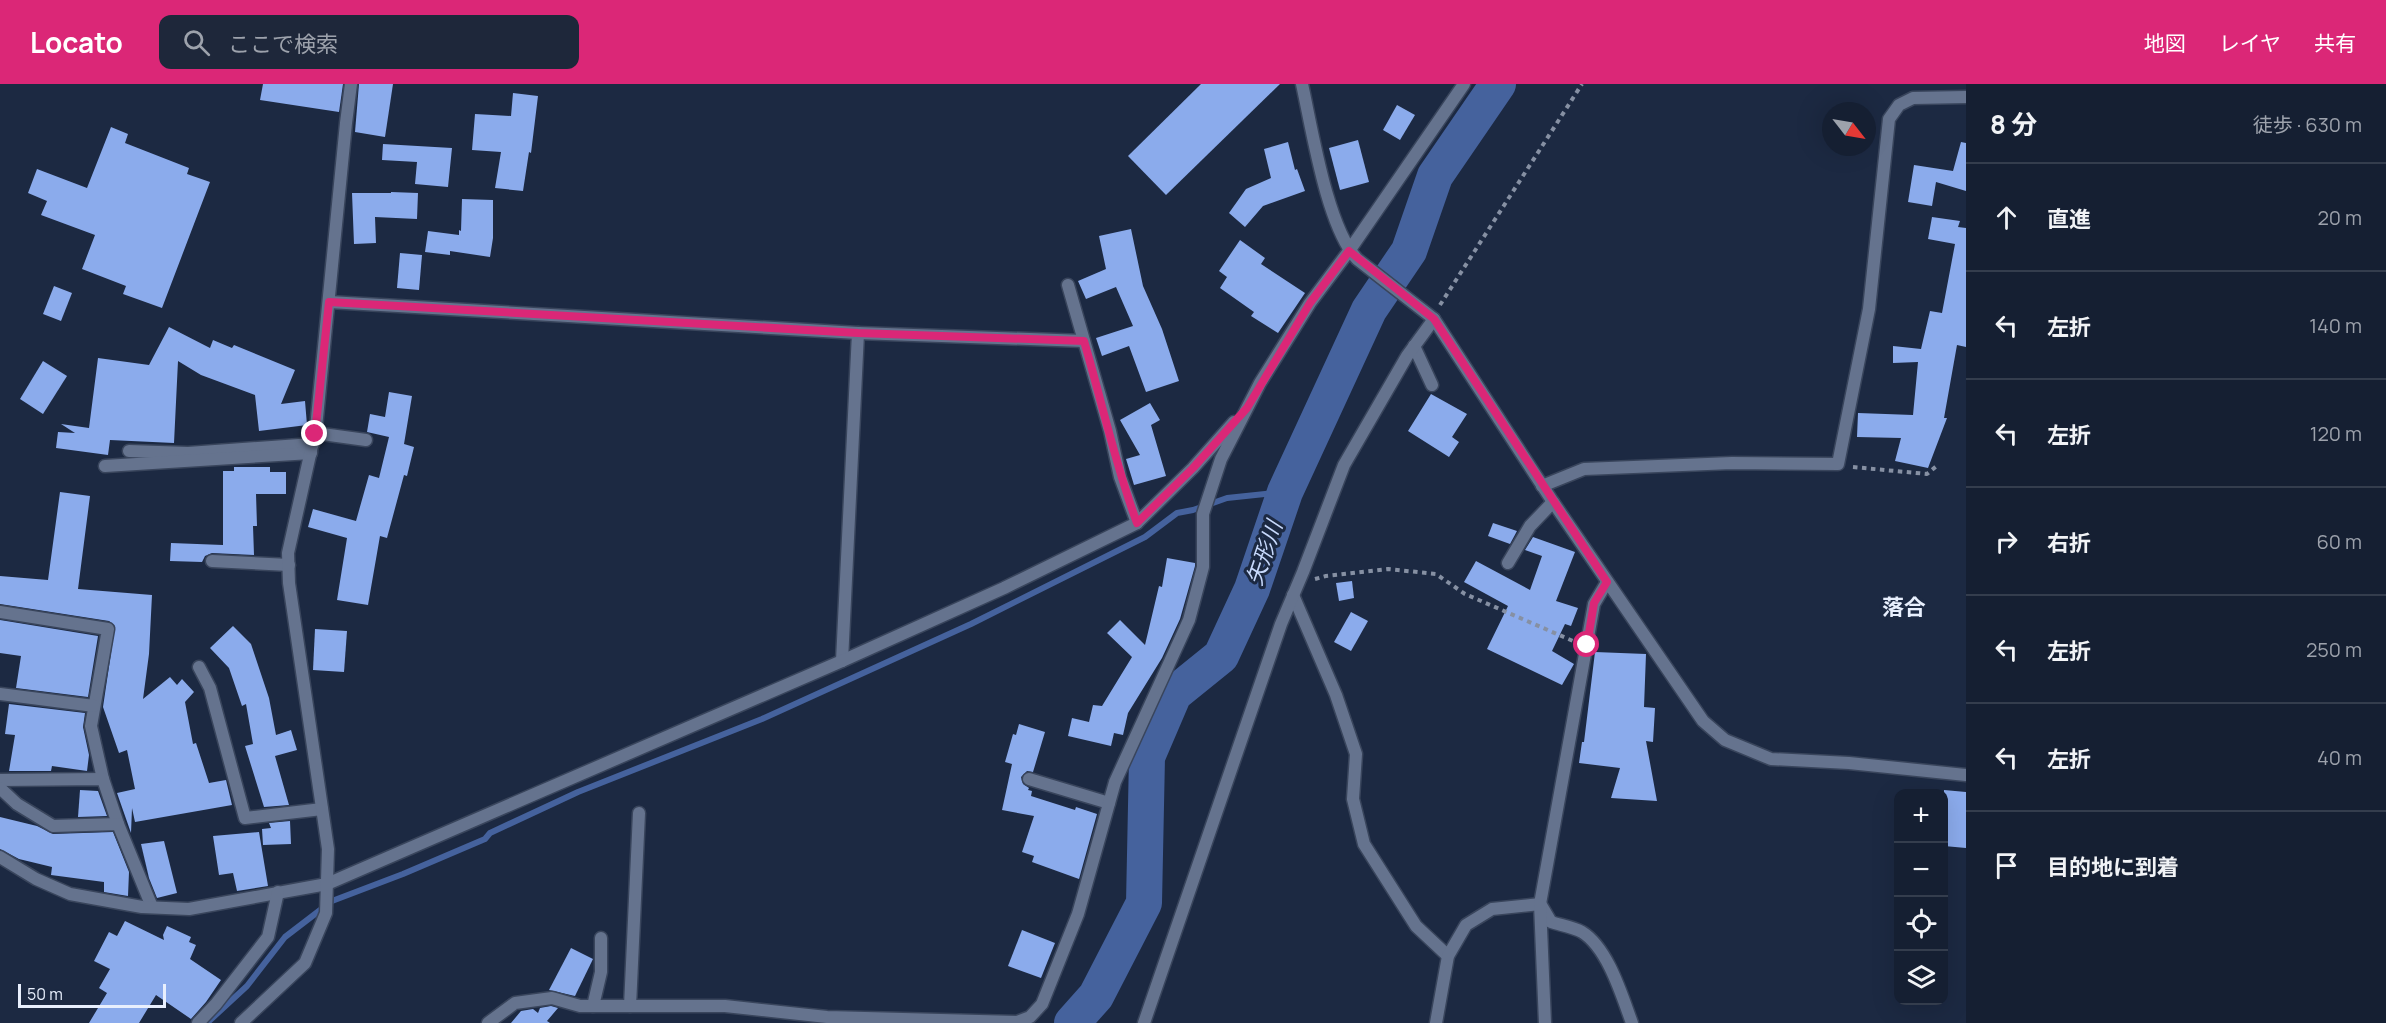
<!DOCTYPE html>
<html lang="ja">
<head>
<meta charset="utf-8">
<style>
	:root { --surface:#151f32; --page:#1e273a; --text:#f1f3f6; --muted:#9da2ac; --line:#343d4d; --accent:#db2777 }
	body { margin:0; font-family:Manrope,"Noto Sans JP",sans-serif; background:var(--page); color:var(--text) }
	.controls { position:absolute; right:18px; bottom:18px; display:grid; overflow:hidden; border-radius:12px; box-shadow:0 6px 24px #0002 }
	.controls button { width:54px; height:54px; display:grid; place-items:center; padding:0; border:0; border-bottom:2px solid var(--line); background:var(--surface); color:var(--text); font:30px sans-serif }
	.compass { position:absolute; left:1822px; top:18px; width:54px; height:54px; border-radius:50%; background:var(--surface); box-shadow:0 6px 24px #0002; rotate:121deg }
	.scale { position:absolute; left:18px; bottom:15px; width:148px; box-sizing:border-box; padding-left:6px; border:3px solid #e8effd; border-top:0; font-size:16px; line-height:21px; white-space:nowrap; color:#e8effd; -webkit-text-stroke:4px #1c2942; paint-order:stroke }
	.stop { position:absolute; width:18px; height:18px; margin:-14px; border:4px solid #db2777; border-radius:50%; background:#fff }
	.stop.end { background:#db2777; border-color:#fff; box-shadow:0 2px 6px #0008 }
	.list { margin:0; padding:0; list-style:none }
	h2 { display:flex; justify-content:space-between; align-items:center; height:78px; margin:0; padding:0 24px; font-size:26px }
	h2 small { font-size:20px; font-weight:400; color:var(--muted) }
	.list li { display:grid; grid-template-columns:39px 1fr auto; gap:18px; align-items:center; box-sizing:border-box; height:108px; padding:0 24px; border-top:2px solid var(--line) }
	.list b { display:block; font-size:22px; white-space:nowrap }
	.list em { font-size:20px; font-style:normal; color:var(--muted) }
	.icon { flex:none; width:33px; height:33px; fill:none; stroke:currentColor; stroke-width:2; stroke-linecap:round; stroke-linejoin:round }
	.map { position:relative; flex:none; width:1966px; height:939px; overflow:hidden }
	header { display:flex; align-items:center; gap:36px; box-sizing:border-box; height:84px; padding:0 30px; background:var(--accent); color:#fff }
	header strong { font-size:28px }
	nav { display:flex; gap:33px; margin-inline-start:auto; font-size:21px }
	.search { width:420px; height:54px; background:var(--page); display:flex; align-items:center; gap:15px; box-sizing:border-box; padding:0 21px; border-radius:12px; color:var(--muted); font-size:22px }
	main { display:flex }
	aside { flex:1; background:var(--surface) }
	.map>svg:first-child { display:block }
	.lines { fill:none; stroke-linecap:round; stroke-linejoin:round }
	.stream { stroke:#45629d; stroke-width:6 }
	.river { stroke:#45629d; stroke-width:36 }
	.building { fill:#8babec }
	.minor-casing { stroke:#39455c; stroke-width:15 }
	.tertiary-casing { stroke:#39455c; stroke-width:15 }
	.path { stroke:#8690a3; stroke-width:4; stroke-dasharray:4.5 4.5; stroke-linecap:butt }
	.minor { stroke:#65738e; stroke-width:12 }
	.tertiary { stroke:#65738e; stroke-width:12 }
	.route { stroke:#db2777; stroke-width:8 }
	.labels { text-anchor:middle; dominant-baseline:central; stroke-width:6; stroke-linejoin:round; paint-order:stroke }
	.water-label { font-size:22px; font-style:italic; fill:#c7d9fc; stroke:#1c2942 }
	.neighbourhood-label { font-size:22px; font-weight:bold; fill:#e8effd; stroke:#1c2942 }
</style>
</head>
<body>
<header>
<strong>Locato</strong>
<div class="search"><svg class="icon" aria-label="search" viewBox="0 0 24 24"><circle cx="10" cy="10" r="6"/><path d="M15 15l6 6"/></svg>ここで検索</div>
<nav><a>地図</a><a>レイヤ</a><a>共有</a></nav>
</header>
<main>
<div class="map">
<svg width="1966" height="939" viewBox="0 0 1966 939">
	<rect width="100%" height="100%" fill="#1c2942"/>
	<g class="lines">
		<path class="stream" d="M 207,939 L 247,902 L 285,853 L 332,817 L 403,790 L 485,755 L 490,749 L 578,708 L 762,635 L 971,540 L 1145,453 L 1177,429 L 1193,426 L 1227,414 L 1285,408"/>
		<path class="river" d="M 1072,939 L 1096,912 L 1144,819 L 1147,673 L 1174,610 L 1221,572 L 1252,505 L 1285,408 L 1369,226 L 1409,167 L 1435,92 L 1498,0"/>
	</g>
	<g class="building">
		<path d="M 263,0 L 343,0 L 339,28 L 260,16 Z"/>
		<path d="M 359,0 L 393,0 L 385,53 L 355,48 Z"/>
		<path d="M 1201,0 L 1280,0 L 1166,111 L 1128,72 Z"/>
		<path d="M 513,9 L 538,12 L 531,69 L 529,68 L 523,107 L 495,104 L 501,68 L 472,66 L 475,30 L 511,32 Z"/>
		<path d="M 1397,21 L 1415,31 L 1400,56 L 1383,46 Z"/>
		<path d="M 111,43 L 128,50 L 125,59 L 189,84 L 187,90 L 210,98 L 162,224 L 123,210 L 126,202 L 82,185 L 95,151 L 41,131 L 47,117 L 28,109 L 37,85 L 87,104 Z"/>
		<path d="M 1358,56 L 1369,98 L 1340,106 L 1329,64 Z"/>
		<path d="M 1288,58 L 1295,86 L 1297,85 L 1305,107 L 1263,122 L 1245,143 L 1229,129 L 1246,105 L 1271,94 L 1264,65 Z"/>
		<path d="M 1961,58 L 1966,59 L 1966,107 L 1936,98 L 1932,122 L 1908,118 L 1914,81 L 1953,87 Z"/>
		<path d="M 383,60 L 452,64 L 448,103 L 415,100 L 417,78 L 382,76 Z"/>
		<path d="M 391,108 L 418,109 L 417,135 L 375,133 L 376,159 L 354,160 L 352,109 L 391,109 Z"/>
		<path d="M 462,115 L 493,116 L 493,154 L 490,173 L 450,167 L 450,171 L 425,168 L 428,147 L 459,151 L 459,146 L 461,147 Z"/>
		<path d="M 1932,133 L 1960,137 L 1958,143 L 1966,144 L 1966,263 L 1957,261 L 1944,334 L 1947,334 L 1928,384 L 1895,377 L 1901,354 L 1857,353 L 1858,329 L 1913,331 L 1918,278 L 1893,279 L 1893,262 L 1921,265 L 1930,227 L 1942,229 L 1955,160 L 1928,155 Z"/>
		<path d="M 1131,145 L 1143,202 L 1162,245 L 1179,297 L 1146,308 L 1129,262 L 1102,272 L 1096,254 L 1133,242 L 1116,203 L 1086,215 L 1078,197 L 1106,185 L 1099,152 Z"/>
		<path d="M 1240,156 L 1265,174 L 1261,180 L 1305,209 L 1278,249 L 1251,232 L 1254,228 L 1220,204 L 1227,193 L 1219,187 Z"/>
		<path d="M 400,169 L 422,171 L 419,206 L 397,204 Z"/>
		<path d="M 54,202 L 72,209 L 61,237 L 43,230 Z"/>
		<path d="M 169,243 L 210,264 L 213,256 L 232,264 L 234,261 L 295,286 L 281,320 L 305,317 L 307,341 L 259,347 L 255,311 L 201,291 L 178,277 L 174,359 L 110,356 L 108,371 L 56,364 L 58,348 L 75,349 L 61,340 L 89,344 L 98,274 L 149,281 Z"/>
		<path d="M 43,277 L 67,292 L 43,330 L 20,315 Z"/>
		<path d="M 389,308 L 412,312 L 404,360 L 414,363 L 407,392 L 404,391 L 387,454 L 380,452 L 368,521 L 337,516 L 347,454 L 308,443 L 313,425 L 356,437 L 369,391 L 379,394 L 389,353 L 367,348 L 370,330 L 385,333 Z"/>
		<path d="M 1431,310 L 1467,330 L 1452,353 L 1459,358 L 1449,373 L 1408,347 Z"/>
		<path d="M 1150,319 L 1160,336 L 1151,341 L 1166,392 L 1134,401 L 1126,375 L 1140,371 L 1120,336 Z"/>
		<path d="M 234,383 L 270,383 L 270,388 L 286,388 L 286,410 L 256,410 L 257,442 L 253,442 L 254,471 L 212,469 L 205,472 L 202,478 L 170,477 L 171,459 L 223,461 L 223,387 L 234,387 Z"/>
		<path d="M 60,408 L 90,412 L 78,505 L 152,511 L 149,570 L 143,615 L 170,593 L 177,601 L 182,595 L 194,608 L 185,618 L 193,660 L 196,659 L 209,699 L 226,696 L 232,721 L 135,738 L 132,724 L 131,749 L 117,709 L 135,705 L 127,666 L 119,669 L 103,623 L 115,542 L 109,537 L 0,520 L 0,492 L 48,496 Z"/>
		<path d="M 1493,439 L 1517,447 L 1510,460 L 1488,452 Z"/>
		<path d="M 1533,453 L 1575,468 L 1556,517 L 1578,524 L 1571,542 L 1565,540 L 1552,567 L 1574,580 L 1562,601 L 1487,565 L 1508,522 L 1464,498 L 1476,477 L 1530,506 L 1542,472 L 1525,466 Z"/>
		<path d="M 1167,474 L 1195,479 L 1195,482 L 1180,535 L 1162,574 L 1128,629 L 1123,651 L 1114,649 L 1111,662 L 1068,652 L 1072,634 L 1089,638 L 1093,621 L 1102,622 L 1132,573 L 1107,549 L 1120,536 L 1145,561 L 1159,502 L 1162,503 Z"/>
		<path d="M 1352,497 L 1354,514 L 1339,517 L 1336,499 Z"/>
		<path d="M 1351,528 L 1368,537 L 1351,567 L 1334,558 Z"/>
		<path d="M 0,536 L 98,552 L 88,613 L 16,604 L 21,572 L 0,569 Z"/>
		<path d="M 233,542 L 251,560 L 269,614 L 276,651 L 291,646 L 297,666 L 275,672 L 289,721 L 264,723 L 245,662 L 253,660 L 246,620 L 242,622 L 229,584 L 210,564 Z"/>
		<path d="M 315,545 L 347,547 L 344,588 L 313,586 Z"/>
		<path d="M 1595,568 L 1646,570 L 1644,623 L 1655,624 L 1653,658 L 1646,657 L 1657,717 L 1611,714 L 1620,684 L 1579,679 L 1582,658 L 1584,658 Z"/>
		<path d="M 9,620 L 85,629 L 83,643 L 89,671 L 87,687 L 52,682 L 51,687 L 9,687 L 15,651 L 5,650 Z"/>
		<path d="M 1019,640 L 1045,648 L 1033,688 L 1027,687 L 1021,693 L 1023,700 L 1029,704 L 1028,706 L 1032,707 L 1031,712 L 1075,726 L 1076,723 L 1097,730 L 1079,795 L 1032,778 L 1034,772 L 1022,768 L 1034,732 L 1002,726 L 1012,680 L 1005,678 L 1013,650 L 1016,651 Z"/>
		<path d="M 80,706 L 98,707 L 107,732 L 78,733 Z"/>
		<path d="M 1944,706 L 1966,708 L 1966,764 L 1944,762 Z"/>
		<path d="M 0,733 L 37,742 L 53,750 L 113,748 L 129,788 L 128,812 L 104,808 L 104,798 L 51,791 L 52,783 L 19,775 L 0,765 Z"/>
		<path d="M 290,737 L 291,760 L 263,761 L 262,745 L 271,744 L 269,739 Z"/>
		<path d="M 259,748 L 268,802 L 237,807 L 233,789 L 219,791 L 213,752 Z"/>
		<path d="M 164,757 L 177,809 L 157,814 L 149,794 L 141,760 Z"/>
		<path d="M 125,837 L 164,856 L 163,851 L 167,842 L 191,853 L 189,858 L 196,861 L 190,875 L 221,896 L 206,918 L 191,935 L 156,911 L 139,939 L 89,939 L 107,909 L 99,904 L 110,885 L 94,877 L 109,848 L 117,852 Z"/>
		<path d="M 1022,846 L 1055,859 L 1041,894 L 1008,882 Z"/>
		<path d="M 571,864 L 593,875 L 575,912 L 549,906 Z"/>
		<path d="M 551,922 L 558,924 L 547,937 L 550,939 L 511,939 L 521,927 L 533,925 L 538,929 L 540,924 Z"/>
	</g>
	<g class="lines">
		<g class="minor-casing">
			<g id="minor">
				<path d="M 1302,0 C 1312,45 1327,143 1357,175 L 1434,235 L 1553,418 L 1703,637 L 1725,656 L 1771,675 L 1849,679 L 1966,691"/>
				<path d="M 1068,201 L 1110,347 L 1120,393 L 1137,439"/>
				<path d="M 329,218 L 858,249 L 842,577"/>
				<path d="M 858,249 L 1084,257"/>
				<path d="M 1414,262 L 1432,301"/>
				<path d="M 315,349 L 366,356"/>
				<path d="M 129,367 L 188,369 L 313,360"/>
				<path d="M 105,382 L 311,369"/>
				<path d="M 1542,402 L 1584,385 L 1732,379 L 1838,380 L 1869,225 L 1889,35 L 1899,21 L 1913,14 L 1966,13"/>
				<path d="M 212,477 L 289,481"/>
				<path d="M 1508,479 L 1530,442 L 1553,418"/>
				<path d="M 1293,511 L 1336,611 L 1356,670 L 1353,715 L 1364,760 L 1416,842 L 1448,872"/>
				<path d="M 0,528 L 108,545 L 91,642 L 103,695"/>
				<path d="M 199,583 L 210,604 L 245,734 L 322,725"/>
				<path d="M 0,610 L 94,622"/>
				<path d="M 1029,695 L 1109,719"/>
				<path d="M 0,696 L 103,695 L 118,740"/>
				<path d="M 0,704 L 17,720 L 53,742 L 118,740 L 152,823"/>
				<path d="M 0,773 L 36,795 L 70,810 L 142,823 L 189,825 L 327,800 L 842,577 L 1004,504 L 1137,439 L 1193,384 L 1234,338"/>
				<path d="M 1541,821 L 1551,838 C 1560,841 1573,843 1582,848 C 1608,864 1622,912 1632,939"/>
				<path d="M 593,922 L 601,888 L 601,854"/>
				<path d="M 630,922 L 639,729"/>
				<path d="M 198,939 L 216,920 L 268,853 L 278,808"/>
				<path d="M 488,939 L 515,919 L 552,914 L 580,922 L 725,922 L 827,933 L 1017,938 L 1030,933 L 1042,920 L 1078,830 L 1115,698 L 1189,536 L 1203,483 L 1203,430 L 1221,375 L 1260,299 L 1310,219 L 1349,167 L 1464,0"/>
				<path d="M 1144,939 L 1281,540 L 1303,488 L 1344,381 L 1407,272 L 1434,235"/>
				<path d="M 1436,939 L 1448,872 L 1466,841 L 1492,825 L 1540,820"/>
				<path d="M 1545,939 L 1540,820 L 1594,520 L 1607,498"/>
			</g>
		</g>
		<g class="tertiary-casing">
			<path id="tertiary" d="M 241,939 L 305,879 L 326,829 L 328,765 L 289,499 L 288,469 L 316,344 L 346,39 L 351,0"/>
		</g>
		<g class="path">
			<path d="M 1440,221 L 1582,0"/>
			<path d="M 1853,383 L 1927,390 L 1939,380"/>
			<path d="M 1315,495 L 1326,492 L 1388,485 L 1436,490 L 1465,510 L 1573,557"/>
		</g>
		<use href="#minor" class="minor"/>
		<use href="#tertiary" class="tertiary"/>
	</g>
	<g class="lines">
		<path class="route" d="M 315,350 L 329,218 L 858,249 L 1084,257 C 1102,318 1115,380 1137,439 L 1193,384 L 1247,324 L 1310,219 L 1349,167 L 1434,235 L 1607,498 L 1594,519 L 1587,561"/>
	</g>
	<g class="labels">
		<g class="water-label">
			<text transform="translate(1264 469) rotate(-71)">矢形川</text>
		</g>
		<g class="neighbourhood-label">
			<text x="1904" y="523">落合</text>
		</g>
	</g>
</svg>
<div class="controls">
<button>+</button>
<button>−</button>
<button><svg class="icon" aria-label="locate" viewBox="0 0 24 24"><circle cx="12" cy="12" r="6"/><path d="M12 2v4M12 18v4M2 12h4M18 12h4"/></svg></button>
<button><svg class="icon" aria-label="layers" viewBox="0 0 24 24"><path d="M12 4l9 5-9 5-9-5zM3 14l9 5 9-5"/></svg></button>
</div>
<svg class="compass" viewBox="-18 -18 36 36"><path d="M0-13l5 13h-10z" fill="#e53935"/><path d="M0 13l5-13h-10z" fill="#9da2ac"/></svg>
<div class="scale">50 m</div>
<div class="stop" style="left:1587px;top:561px"></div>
<div class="stop end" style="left:315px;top:350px"></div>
</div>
<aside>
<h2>8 分<small>徒歩 · 630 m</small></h2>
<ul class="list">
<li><svg class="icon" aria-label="ahead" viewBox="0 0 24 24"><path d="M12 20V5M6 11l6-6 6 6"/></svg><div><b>直進</b></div><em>20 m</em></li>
<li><svg class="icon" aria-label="left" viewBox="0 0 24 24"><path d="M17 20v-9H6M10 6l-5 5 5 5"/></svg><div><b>左折</b></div><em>140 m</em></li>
<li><svg class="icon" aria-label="left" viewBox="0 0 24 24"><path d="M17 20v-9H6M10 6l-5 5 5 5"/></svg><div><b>左折</b></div><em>120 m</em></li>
<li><svg class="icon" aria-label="right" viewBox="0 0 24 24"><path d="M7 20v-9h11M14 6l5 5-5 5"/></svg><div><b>右折</b></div><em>60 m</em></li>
<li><svg class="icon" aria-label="left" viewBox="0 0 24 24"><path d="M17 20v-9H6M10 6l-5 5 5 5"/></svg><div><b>左折</b></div><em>250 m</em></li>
<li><svg class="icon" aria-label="left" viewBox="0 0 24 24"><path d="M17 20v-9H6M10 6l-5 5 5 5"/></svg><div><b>左折</b></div><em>40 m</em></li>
<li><svg class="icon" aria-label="arrive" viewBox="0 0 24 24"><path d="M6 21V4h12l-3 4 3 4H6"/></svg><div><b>目的地に到着</b></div></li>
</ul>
</aside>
</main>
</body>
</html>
